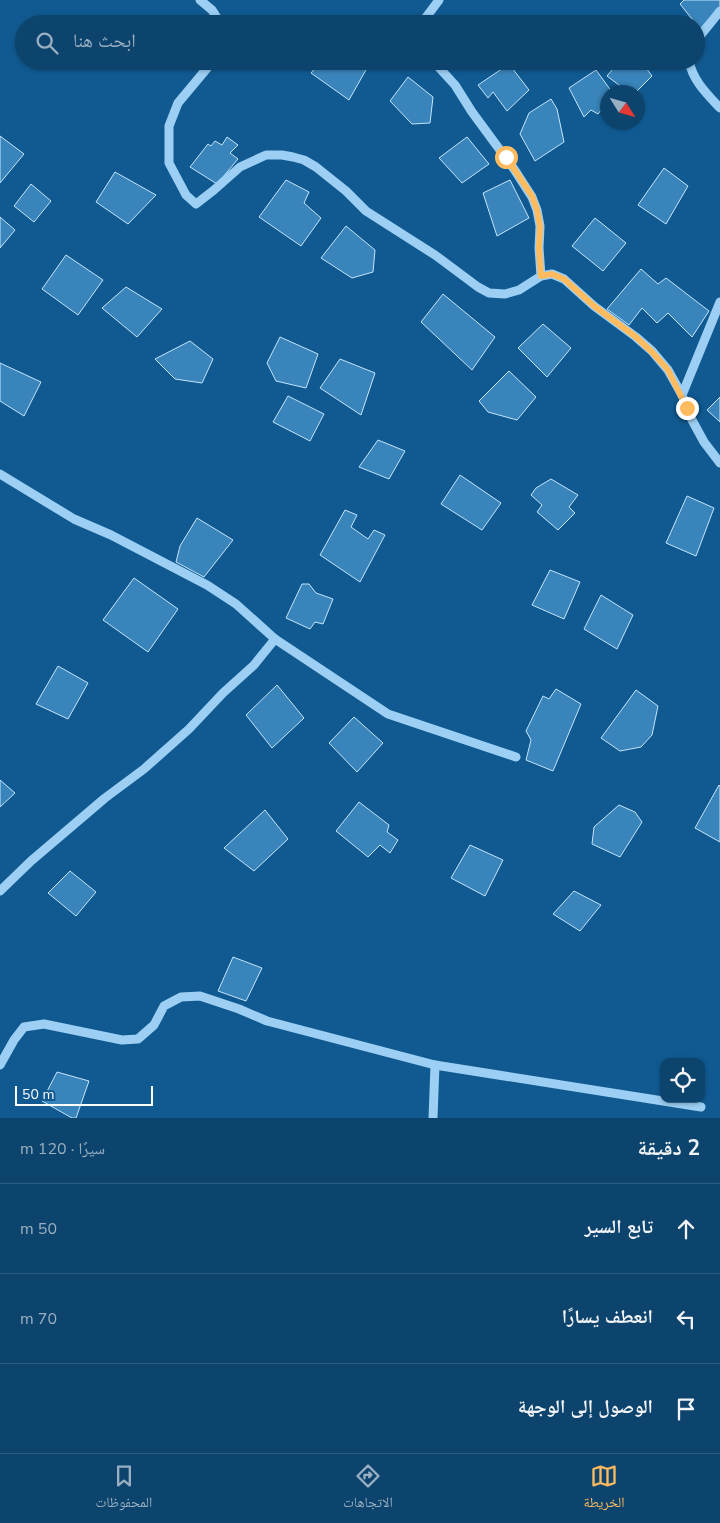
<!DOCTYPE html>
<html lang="ar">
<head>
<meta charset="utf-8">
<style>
	:root { --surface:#0c446d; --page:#1a4e75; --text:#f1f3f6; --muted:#9ab0c2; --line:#2c5c80; --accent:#ffbb5e }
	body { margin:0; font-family:"Nunito Sans","Noto Naskh Arabic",sans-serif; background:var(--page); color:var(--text); direction:rtl }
	.controls { position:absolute; right:15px; bottom:15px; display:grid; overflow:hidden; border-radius:10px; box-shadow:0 1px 4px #0004 }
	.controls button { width:45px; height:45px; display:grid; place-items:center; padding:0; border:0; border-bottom:1px solid var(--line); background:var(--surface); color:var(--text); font:25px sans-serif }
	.compass { position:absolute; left:600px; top:85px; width:45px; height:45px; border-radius:50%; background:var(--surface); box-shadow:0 1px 4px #0004; rotate:127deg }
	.scale { position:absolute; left:15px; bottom:12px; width:138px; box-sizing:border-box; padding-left:5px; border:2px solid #fff; border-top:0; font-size:14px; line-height:18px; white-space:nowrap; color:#fff; -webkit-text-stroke:4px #105a91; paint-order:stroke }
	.stop { position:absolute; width:15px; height:15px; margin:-11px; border:4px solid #ffbb5e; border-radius:50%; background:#fff }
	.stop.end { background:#ffbb5e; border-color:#fff; box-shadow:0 1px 5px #0008 }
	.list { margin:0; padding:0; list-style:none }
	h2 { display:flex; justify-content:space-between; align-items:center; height:65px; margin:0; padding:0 20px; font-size:21px }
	h2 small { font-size:16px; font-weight:400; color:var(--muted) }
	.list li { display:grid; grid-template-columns:32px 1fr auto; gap:15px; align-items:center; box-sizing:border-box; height:90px; padding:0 20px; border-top:1px solid var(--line) }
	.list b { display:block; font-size:19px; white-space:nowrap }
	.list em { font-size:16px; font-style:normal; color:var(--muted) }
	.icon { flex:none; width:28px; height:28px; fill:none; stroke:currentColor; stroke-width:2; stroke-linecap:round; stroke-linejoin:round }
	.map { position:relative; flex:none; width:720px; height:1118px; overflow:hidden; direction:ltr }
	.search { position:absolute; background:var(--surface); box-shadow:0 1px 4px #0004; left:15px; right:15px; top:15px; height:55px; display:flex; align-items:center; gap:12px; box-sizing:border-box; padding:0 18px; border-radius:28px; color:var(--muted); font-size:19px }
	.sheet { height:335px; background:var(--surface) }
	nav { display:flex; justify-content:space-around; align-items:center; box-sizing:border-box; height:70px; border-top:1px solid var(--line); background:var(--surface); font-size:14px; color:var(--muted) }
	nav a { display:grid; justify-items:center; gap:2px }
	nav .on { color:var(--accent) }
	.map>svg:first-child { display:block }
	.building { fill:#3984ba; stroke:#c3e5fd }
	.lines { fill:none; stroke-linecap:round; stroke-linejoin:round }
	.minor { stroke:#9ccff3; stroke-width:9 }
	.route { stroke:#ffbb5e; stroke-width:6 }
</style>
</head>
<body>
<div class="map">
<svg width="720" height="1118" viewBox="0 0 720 1118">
	<rect width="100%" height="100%" fill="#105a91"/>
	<g class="building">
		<path d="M 684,0 L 720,0 L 720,7 L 700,29 L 680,4 Z"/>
		<path d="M 321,61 L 371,61 L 349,100 L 311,73 Z"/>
		<path d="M 607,61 L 641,61 L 652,76 L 636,92 L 628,92 L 607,76 L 612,70 L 606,62 Z"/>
		<path d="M 509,64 L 529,90 L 507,111 L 493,92 L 488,98 L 478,85 Z"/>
		<path d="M 596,70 L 612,92 L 608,92 L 608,101 L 598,114 L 591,110 L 584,117 L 569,88 Z"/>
		<path d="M 408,77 L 433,97 L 430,123 L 412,124 L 390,101 Z"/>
		<path d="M 551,99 L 557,109 L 564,142 L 535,161 L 520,134 L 529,113 Z"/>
		<path d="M 0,136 L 24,154 L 0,183 Z"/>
		<path d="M 227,137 L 238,145 L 230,153 L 238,159 L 217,184 L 190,167 L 208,144 L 211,146 L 215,141 L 222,145 Z"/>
		<path d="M 467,137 L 489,164 L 462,183 L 439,158 Z"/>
		<path d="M 664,168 L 688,186 L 666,224 L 638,205 Z"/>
		<path d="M 115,172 L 156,195 L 128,224 L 96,202 Z"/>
		<path d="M 286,180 L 309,192 L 304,203 L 321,218 L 301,246 L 259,217 Z"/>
		<path d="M 510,180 L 529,218 L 497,236 L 483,193 Z"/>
		<path d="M 31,184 L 51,201 L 34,222 L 14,206 Z"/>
		<path d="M 0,217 L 15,230 L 0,248 Z"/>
		<path d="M 595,218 L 626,243 L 603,271 L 572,246 Z"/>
		<path d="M 346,226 L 375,250 L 373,272 L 352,278 L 321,258 Z"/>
		<path d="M 66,255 L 103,280 L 78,315 L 42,289 Z"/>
		<path d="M 641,269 L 658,284 L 666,278 L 709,311 L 692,337 L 668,313 L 657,323 L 642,308 L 629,325 L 607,309 Z"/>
		<path d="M 126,287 L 162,309 L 137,337 L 102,308 Z"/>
		<path d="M 443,294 L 495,337 L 472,370 L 421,322 Z"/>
		<path d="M 543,324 L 571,348 L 547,377 L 518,348 Z"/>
		<path d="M 280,337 L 318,354 L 306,388 L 276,381 L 267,363 Z"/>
		<path d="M 190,341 L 213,359 L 202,383 L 175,379 L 155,359 Z"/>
		<path d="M 340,359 L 375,373 L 361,415 L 320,388 Z"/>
		<path d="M 0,363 L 41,382 L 24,416 L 0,401 Z"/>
		<path d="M 509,371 L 536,397 L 517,420 L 488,412 L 479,401 Z"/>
		<path d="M 288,396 L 324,414 L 310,441 L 273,422 Z"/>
		<path d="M 720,397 L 720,422 L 707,410 Z"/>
		<path d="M 378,440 L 405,451 L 389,479 L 359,467 Z"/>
		<path d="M 460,475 L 501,503 L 482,530 L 441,504 Z"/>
		<path d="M 551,479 L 578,495 L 569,507 L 575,513 L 558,530 L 537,512 L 542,505 L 531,495 L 536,488 Z"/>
		<path d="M 687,496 L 714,508 L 696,556 L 666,543 Z"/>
		<path d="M 345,510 L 357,515 L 351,527 L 368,539 L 374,530 L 385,535 L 360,582 L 320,555 Z"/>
		<path d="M 197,518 L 233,540 L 204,577 L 176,562 L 180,546 Z"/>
		<path d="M 550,570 L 580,582 L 564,619 L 532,605 Z"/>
		<path d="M 134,578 L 178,609 L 148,652 L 103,620 Z"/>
		<path d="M 302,584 L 309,584 L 316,593 L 333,599 L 323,624 L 315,622 L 310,629 L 286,618 Z"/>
		<path d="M 601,595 L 633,615 L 617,649 L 584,629 Z"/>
		<path d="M 58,666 L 88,683 L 68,719 L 36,704 Z"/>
		<path d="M 277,685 L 304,718 L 272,748 L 246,715 Z"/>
		<path d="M 556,689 L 581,704 L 553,771 L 526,760 L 531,740 L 526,731 L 543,696 L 549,699 Z"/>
		<path d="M 636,690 L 658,706 L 652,735 L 641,747 L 620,751 L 601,738 Z"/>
		<path d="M 354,717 L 383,743 L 357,772 L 329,743 Z"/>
		<path d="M 0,780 L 15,793 L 0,807 Z"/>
		<path d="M 719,785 L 720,786 L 720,842 L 695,828 Z"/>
		<path d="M 359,802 L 389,825 L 387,832 L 398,840 L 390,853 L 380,845 L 368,857 L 336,831 Z"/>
		<path d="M 619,805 L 635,812 L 642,822 L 620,857 L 592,844 L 594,827 Z"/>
		<path d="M 265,810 L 288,839 L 254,871 L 224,848 Z"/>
		<path d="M 470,845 L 503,860 L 485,896 L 451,878 Z"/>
		<path d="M 70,871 L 96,892 L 76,916 L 48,893 Z"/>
		<path d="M 574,891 L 601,905 L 580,931 L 553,914 Z"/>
		<path d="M 233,957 L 262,968 L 246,1001 L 218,991 Z"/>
		<path d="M 57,1072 L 89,1081 L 76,1118 L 72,1118 L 42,1101 Z"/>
	</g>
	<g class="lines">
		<g class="minor">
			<path d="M 200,0 L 212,10 L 221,24"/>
			<path d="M 421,24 L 439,0"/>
			<path d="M 696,41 L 720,11"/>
			<path d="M 213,61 L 178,103 L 169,126 L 169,163 L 186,195 L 196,204 L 214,190 L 240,167 L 266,155 L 282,155 L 293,157 L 304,160 L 316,167 L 346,191 L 366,211 L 435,255 L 478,287 L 489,293 L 505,294 L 519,290 L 541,276 L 552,274 L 564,279 L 594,306 L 636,337 L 652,351 L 668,370 L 682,395 L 692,420 L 704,442 L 720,463"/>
			<path d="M 433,61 L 455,85 L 472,112 L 514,169 L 532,197 L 537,210 L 540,226 L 539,248 L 541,276"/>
			<path d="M 689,61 C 693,81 707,94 720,108"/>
			<path d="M 682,395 L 720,302"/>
			<path d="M 0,474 L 74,519 L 111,535 L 207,585 L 236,604 L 275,639 L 388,714 L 516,757"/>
			<path d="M 0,891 L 31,861 L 105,798 L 144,769 L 189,729 L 223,693 L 254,665 L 275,639"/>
			<path d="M 0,1065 L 14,1040 L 24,1027 L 44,1024 L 122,1040 L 138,1039 L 154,1025 L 164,1006 L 181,997 L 200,996 L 239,1009 L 267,1021 L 435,1065 L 701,1107"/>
			<path d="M 433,1118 L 435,1065"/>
		</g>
	</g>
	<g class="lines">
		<path class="route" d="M 506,157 L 532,196 L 537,210 L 540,226 L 539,248 L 541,276 L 552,274 L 564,279 L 594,306 L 636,337 L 652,352 L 668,370 L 687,408"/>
	</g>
</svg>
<div class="controls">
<button><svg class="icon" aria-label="locate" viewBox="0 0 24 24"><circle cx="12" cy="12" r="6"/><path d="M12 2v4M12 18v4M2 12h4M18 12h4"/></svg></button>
</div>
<svg class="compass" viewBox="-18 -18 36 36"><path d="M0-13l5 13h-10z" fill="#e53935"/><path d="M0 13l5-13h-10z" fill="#9ab0c2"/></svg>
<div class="scale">50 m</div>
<div class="stop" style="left:506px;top:157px"></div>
<div class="stop end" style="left:687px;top:408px"></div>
<div class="search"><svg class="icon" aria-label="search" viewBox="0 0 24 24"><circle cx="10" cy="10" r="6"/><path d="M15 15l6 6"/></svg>ابحث هنا</div>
</div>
<section class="sheet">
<h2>2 دقيقة<small>سيرًا · 120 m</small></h2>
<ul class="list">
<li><svg class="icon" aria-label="ahead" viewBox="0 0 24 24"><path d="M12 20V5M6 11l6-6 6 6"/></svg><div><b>تابع السير</b></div><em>50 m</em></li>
<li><svg class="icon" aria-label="left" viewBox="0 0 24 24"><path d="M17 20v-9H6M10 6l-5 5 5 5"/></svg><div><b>انعطف يسارًا</b></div><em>70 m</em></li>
<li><svg class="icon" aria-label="arrive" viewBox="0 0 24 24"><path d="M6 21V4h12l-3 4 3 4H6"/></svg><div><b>الوصول إلى الوجهة</b></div></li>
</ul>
</section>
<nav>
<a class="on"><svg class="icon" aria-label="map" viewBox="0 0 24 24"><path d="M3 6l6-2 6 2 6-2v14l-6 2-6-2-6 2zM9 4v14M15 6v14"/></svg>الخريطة</a>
<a><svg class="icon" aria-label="directions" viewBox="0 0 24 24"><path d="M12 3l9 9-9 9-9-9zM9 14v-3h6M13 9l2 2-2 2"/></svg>الاتجاهات</a>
<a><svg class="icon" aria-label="saved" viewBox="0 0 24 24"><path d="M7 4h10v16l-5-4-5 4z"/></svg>المحفوظات</a>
</nav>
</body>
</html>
